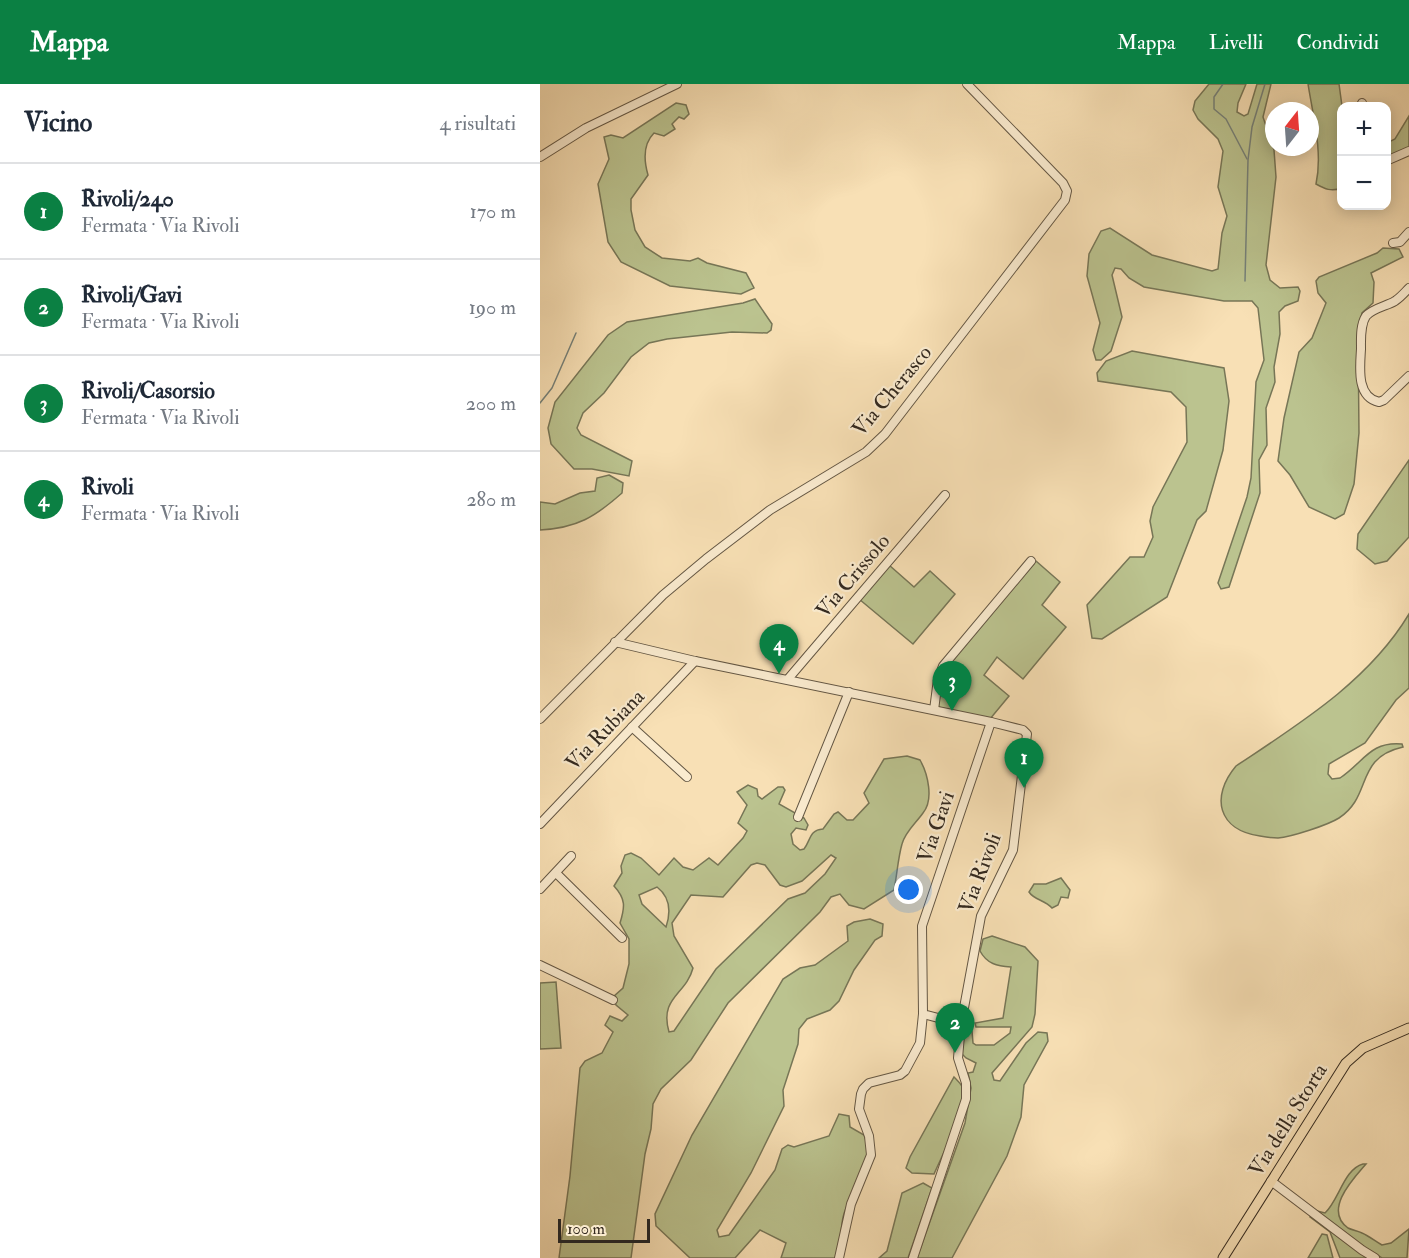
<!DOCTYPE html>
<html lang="it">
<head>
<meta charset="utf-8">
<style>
	:root { --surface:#fff; --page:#f6f6f7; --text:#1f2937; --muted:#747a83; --line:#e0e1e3; --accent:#0b8043 }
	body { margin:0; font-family:"IM FELL Double Pica",serif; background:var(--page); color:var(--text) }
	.controls { position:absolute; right:18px; top:18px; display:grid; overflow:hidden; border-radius:12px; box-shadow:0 3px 15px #0003 }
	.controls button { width:54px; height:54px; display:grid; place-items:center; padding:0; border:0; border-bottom:2px solid var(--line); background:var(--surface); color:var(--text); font:30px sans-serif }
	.compass { position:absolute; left:725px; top:18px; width:54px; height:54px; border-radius:50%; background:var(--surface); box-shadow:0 3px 15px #0003; rotate:17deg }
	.scale { position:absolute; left:18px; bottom:15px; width:92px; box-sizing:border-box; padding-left:6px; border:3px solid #33291f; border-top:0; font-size:16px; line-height:21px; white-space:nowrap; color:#33291f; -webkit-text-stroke:4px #faebcf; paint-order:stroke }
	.you { position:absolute; left:369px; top:806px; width:21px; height:21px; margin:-15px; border:4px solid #fff; border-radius:50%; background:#1a73e8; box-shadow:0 0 0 9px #1a73e833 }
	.badge { display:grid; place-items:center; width:39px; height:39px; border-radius:50%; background:var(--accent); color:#fff; font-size:20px; font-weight:700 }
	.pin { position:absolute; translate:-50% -50px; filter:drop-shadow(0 2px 3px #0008) }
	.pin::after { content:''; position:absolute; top:32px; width:21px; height:18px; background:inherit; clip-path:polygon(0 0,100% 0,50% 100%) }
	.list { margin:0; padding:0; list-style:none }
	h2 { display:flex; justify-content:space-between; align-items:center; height:78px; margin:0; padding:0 24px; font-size:26px }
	h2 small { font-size:20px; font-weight:400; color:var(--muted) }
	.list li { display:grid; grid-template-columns:39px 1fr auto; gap:18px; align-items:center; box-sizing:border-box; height:96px; padding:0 24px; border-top:2px solid var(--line) }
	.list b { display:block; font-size:22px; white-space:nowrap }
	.list p { margin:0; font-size:20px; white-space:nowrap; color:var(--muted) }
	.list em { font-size:20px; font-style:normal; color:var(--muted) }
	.map { position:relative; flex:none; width:869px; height:1174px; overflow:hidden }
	header { display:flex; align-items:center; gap:36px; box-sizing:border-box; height:84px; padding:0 30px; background:var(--accent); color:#fff }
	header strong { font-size:28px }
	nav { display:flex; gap:33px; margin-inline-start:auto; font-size:21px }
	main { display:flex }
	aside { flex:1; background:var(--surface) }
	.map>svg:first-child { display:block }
	.green { fill:#bbc38f; stroke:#777657; stroke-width:1.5; fill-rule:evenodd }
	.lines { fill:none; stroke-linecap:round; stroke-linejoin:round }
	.stream { stroke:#75817a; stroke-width:1.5 }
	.minor-casing { stroke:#645744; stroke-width:10 }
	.major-casing { stroke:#33291f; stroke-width:11 }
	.minor { stroke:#faebcf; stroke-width:8 }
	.major { stroke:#f8e0b5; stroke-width:9 }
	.labels { text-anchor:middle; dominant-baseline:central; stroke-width:4.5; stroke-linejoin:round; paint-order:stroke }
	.street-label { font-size:21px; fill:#33291f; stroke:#faebcf }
</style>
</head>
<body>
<header>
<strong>Mappa</strong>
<nav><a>Mappa</a><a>Livelli</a><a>Condividi</a></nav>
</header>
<main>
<aside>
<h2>Vicino<small>4 risultati</small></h2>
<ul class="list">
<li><span class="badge">1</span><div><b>Rivoli/240</b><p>Fermata · Via Rivoli</p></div><em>170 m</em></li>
<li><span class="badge">2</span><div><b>Rivoli/Gavi</b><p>Fermata · Via Rivoli</p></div><em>190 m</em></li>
<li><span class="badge">3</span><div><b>Rivoli/Casorsio</b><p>Fermata · Via Rivoli</p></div><em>200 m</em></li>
<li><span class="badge">4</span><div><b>Rivoli</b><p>Fermata · Via Rivoli</p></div><em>280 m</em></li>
</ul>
</aside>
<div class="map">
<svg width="869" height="1174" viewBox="0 0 869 1174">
	<rect width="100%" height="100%" fill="#f8e0b5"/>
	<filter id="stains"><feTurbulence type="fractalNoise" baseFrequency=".00333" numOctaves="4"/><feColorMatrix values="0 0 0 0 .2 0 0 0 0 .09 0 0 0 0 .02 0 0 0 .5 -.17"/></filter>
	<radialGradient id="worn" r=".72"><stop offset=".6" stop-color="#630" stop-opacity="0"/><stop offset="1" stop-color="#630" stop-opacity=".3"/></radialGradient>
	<g class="green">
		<path d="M 669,0 L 706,0 L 698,19 L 697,28 L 704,32 L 708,30 L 717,0 L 731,0 L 723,33 L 734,66 L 736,93 L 726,181 L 730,196 L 740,204 L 758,203 L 760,207 L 758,217 L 745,222 L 739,228 L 740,250 L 734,283 L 735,298 L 726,324 L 727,361 L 719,376 L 720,409 L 689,503 L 681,505 L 678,499 L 707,413 L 711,394 L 716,298 L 724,276 L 718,224 L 712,217 L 684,217 L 604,203 L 589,194 L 581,185 L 575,184 L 572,191 L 582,233 L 571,267 L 561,276 L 556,276 L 553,266 L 560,239 L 547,192 L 549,170 L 561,147 L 570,144 L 612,171 L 672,187 L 678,185 L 682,149 L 687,132 L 678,103 L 683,67 L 678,55 L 658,35 L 653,26 L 655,17 Z"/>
		<path d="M 768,0 L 799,0 L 802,22 L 802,104 C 791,108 785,105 776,100 C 783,68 773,32 768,0 Z"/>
		<path d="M 136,19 L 146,21 L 149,30 L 144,35 L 139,33 L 132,40 L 135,45 L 124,52 L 114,49 C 103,60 104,77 108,91 L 91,115 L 91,126 L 95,146 L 105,163 L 122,174 L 150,177 L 158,174 L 167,179 L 206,189 L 214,204 L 201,210 L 130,202 L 81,178 L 68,158 L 58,100 L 69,75 L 64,53 L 71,51 L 83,54 Z"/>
		<path d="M 869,32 L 869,64 L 847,73 L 846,56 L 849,58 L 855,55 Z"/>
		<path d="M 843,164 L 859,165 L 863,173 L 831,189 L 834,198 L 833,219 L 822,229 L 818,248 L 819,349 L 814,400 L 804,430 L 795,435 L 769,423 L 750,391 L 738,377 L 744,334 L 759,268 L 772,254 L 786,219 L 778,209 L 776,197 L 779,193 L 837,169 Z"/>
		<path d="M 215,215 L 232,240 L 231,246 L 227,249 L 192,248 L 127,255 L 109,259 L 91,273 L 64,309 L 43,329 L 37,344 L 41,351 L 92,377 L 89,392 L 52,385 L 34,385 L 11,360 L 8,344 L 15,318 L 68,251 L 87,238 L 203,219 Z"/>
		<path d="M 592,267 L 684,284 L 689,317 L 683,366 L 666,427 L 657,436 L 627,513 L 562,555 L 552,554 L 547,521 L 590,473 L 604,473 L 613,453 L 610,437 L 613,423 L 647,358 L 646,323 L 631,308 L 558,297 L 557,289 L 566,277 Z"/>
		<path d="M 869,376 L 869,453 L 847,477 L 835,480 L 817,465 L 818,450 Z"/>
		<path d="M 69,391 L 83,399 L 82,409 C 55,433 37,444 0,446 L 0,418 L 15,420 L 40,409 L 55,407 L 57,394 Z"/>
		<path d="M 496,477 L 520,498 L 502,521 L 526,543 L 483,595 L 457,573 L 444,591 L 469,612 L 450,635 L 398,623 L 402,589 Z"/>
		<path d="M 349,481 L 374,503 L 390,487 L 415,510 L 373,560 L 319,515 Z"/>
		<path d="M 869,530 L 869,604 L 856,616 L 825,659 L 789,680 L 788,690 L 792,695 L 800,694 C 824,678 830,657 862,660 L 863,663 C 814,674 833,712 799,734 C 788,741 751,753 738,754 C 732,754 725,753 720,752 C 678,746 670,713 696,682 C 759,640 829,597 869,530 Z"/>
		<path d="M 367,672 L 380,676 C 388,690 394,716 383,729 C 376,739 365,748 362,760 C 358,774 357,791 354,806 L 324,825 L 309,821 L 300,810 L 291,813 L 280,828 L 188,919 L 151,976 L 121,1005 L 113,1020 L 111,1045 L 105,1070 L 91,1174 L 19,1174 L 30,1092 L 40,984 L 45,977 L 62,969 L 73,948 L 65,941 L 70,932 L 82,937 L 88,931 L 76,921 L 73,913 L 83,904 L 89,880 L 89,855 L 80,839 C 85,823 86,815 74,802 L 82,789 L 81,782 L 85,771 L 91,769 L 101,774 L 119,791 L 134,774 L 143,783 L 153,786 L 169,774 L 178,781 L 203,754 L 207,747 L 198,739 L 207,721 L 197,708 L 208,701 L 217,705 L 218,712 L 222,715 L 238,703 L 243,703 L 245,706 L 239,720 L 264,734 L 268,741 L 266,746 L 256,744 L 251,750 L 253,760 L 260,766 L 264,765 C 271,756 269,746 283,745 L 294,730 L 298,728 L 307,736 L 313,736 L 329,719 L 324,709 L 344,675 ZM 291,771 L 296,774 L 285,790 L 265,809 L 248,815 L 176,885 L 134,947 L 129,948 C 119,913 146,911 153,884 L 134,852 L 132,839 L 151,811 L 183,813 L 211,781 L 217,779 L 225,781 L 240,801 L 246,803 L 262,797 ZM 117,803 C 130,813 131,828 126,843 L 102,820 L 99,811 Z"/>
		<path d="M 521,794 L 530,806 L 528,814 L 521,813 L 518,821 L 512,824 C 505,816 494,816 489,808 L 494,800 L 506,800 Z"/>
		<path d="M 330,835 L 343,840 L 342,852 L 335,856 L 314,886 L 299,917 L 290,926 L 267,935 L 259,945 L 258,960 L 243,1006 L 244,1022 L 211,1089 L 177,1146 L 179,1153 L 189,1151 L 235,1086 L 242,1065 L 248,1061 L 254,1063 L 289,1052 L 299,1030 L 309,1032 L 310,1043 L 324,1051 L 330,1067 L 311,1116 C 297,1134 304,1155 297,1174 L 241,1174 L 246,1159 L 220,1146 L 195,1174 L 150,1174 L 116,1142 L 115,1130 L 152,1051 L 243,895 L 260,884 L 275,881 L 308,857 L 307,842 L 314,838 Z"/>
		<path d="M 452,852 L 485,863 L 498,877 L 495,930 L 492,943 L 452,989 L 454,996 L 460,997 L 486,959 L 498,948 L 507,949 L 508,957 L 484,1001 L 481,1033 L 467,1072 L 412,1174 L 377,1174 L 425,1039 L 431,1004 L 428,989 L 433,988 L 436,979 L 426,974 L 421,969 L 423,945 L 432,947 L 433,959 L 436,961 L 454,961 L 470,949 L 471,943 L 436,943 L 435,939 L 463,934 L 471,883 C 457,882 447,880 440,867 L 443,855 Z"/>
		<path d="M 16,898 L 21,964 L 0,965 L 0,899 Z"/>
		<path d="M 414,993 C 419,998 424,1003 424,1009 C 425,1026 402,1072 394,1090 L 372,1089 L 366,1084 L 370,1073 Z"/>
		<path d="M 823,1080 L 826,1080 C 813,1095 783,1126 808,1144 C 812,1146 818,1147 822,1149 C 829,1152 835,1157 842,1161 L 851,1159 L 869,1145 L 867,1174 L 842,1174 L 814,1158 L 777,1127 L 785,1129 C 799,1116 804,1085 823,1080 Z"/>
		<path d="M 383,1099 L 392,1104 L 368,1174 L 339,1174 L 347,1167 L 362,1109 Z"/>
		<path d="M 772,1131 L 831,1174 L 800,1174 L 790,1148 L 770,1133 Z"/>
		<path d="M 782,1150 L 787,1151 L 793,1174 L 768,1174 Z"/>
	</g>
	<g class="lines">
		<g class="stream">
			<path d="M 683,0 L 674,13 L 674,25 L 686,35 L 707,75"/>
			<path d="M 705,197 L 708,76 L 712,43 L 725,0"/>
			<path d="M 0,319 L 12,304 L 36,249"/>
		</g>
		<g class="minor-casing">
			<g id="minor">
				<path d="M 821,22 L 822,19"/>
				<path d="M 0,73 L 46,44 L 137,0"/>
				<path d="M 846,77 L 869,67"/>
				<path d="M 853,159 L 860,158 L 869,148"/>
				<path d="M 869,204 C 865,208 861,213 855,217 C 847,222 833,224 826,232 C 820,241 821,255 821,265 C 820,283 816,313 839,318 L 844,316 L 869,292"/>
				<path d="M 75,558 L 155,577 L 451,638 L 483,646 L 487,650 L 473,766 L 441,832 L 421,940 L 418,974 L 426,999 L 426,1015 L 373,1174"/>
				<path d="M 248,595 L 405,411"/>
				<path d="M 394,626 L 398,595 L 403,582 L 491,477"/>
				<path d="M 0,635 L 123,511 L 166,475 L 230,426 L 326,368 L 345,350 L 525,116 L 527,107 L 523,99 L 427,0"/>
				<path d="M 92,643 L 147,693"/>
				<path d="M 258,733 L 309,608"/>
				<path d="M 0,740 L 155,577"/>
				<path d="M 16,789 L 82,854"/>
				<path d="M 0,805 L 31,772"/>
				<path d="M 0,881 L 73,916"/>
				<path d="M 421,940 L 383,930 L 382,842 L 451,638"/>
				<path d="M 731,1097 L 822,1166 L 835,1174"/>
				<path d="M 299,1174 L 311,1120 L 331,1071 L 329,1052 L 319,1025 L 321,1010 L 323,1005 L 329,999 L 360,991 L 365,987 L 380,959 L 383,930"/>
			</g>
		</g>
		<g class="major-casing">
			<path id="major" d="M 683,1174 L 806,979 L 823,964 L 869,944"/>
		</g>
		<use href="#minor" class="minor"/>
		<use href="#major" class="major"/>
	</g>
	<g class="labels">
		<g class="street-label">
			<text transform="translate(352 307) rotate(-50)">Via Cherasco</text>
			<text transform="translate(313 492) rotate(-50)">Via Crissolo</text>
			<text transform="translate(65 646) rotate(-46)">Via Rubiana</text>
			<text transform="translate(396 743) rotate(-71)">Via Gavi</text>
			<text transform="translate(440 789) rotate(-69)">Via Rivoli</text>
			<text transform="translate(748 1036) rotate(-58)">Via della Storta</text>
		</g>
	</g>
	<rect width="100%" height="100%" filter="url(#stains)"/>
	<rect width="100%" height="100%" fill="url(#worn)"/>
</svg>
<div class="controls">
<button>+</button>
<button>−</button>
</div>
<svg class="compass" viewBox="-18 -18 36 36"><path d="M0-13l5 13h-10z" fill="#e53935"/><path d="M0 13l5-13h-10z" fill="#747a83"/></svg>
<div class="scale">100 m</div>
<div class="you"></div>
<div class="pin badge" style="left:484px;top:704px">1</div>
<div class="pin badge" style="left:415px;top:969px">2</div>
<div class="pin badge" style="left:412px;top:627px">3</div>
<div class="pin badge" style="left:239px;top:590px">4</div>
</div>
</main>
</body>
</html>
